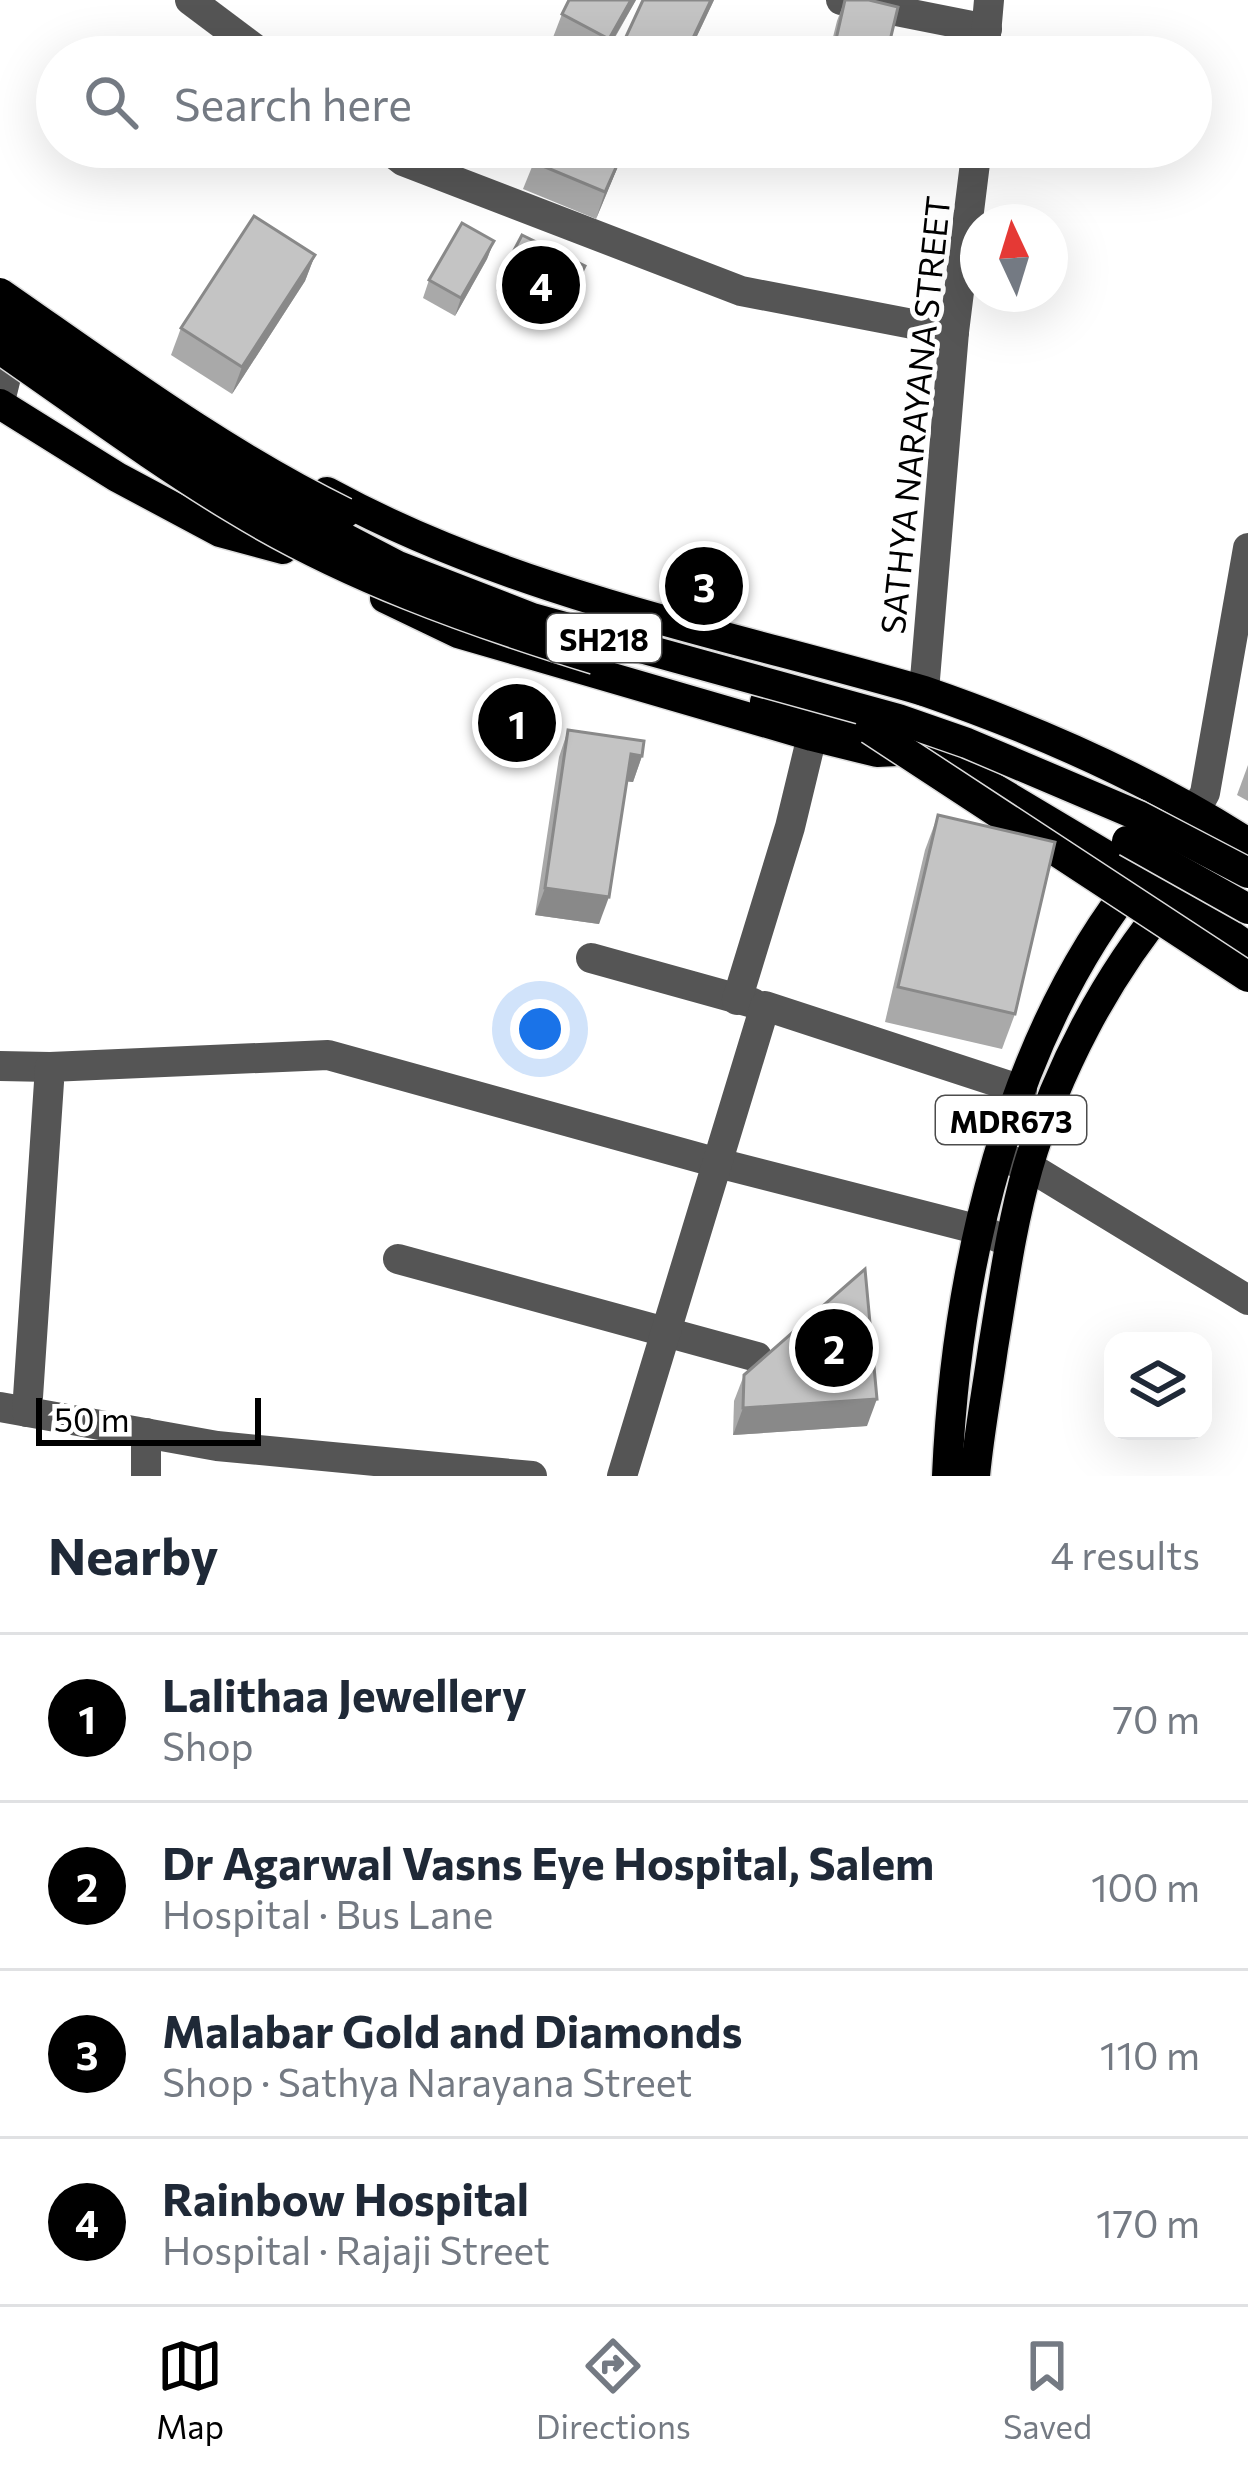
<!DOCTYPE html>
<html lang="en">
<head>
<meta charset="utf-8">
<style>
	:root { --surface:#fff; --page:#f2f2f3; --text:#1f2937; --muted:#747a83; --line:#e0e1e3; --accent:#000 }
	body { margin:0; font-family:Commissioner,sans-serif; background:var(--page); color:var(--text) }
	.controls { position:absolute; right:36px; bottom:36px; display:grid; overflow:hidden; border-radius:24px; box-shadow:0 12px 48px #0002 }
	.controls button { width:108px; height:108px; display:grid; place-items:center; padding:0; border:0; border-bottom:3px solid var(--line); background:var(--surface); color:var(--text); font:60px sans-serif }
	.compass { position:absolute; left:960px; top:204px; width:108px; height:108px; border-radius:50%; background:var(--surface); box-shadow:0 12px 48px #0002; rotate:356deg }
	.scale { position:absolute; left:36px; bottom:30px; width:225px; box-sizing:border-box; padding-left:12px; border:6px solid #000; border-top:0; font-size:33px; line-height:42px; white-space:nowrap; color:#000; -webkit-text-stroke:9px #fff; paint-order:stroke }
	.you { position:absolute; left:540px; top:1029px; width:42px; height:42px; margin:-30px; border:9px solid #fff; border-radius:50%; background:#1a73e8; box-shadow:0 0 0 18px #1a73e833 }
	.badge { display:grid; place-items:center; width:78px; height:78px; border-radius:50%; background:var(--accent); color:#fff; font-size:39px; font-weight:700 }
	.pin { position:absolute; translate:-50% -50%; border:6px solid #fff; box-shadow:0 3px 12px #0006 }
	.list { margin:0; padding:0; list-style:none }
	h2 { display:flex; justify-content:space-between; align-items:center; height:156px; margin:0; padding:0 48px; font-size:51px }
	h2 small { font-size:39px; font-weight:400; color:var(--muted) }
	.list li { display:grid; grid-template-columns:78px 1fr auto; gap:36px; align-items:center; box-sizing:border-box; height:168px; padding:0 48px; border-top:3px solid var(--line) }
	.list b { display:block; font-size:45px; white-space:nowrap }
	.list p { margin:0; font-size:39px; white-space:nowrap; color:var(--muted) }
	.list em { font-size:39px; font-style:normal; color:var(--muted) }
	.icon { flex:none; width:66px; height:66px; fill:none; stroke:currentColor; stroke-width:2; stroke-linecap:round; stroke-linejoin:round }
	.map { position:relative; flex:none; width:1248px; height:1476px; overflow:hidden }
	.search { position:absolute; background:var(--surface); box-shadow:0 12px 48px #0002; left:36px; right:36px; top:36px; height:132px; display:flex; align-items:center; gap:30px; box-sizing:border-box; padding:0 42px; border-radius:66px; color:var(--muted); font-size:45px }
	.sheet { height:828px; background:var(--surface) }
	nav { display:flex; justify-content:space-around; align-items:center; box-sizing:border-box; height:168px; border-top:3px solid var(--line); background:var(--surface); font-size:33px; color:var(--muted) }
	nav a { display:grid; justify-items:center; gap:6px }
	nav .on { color:var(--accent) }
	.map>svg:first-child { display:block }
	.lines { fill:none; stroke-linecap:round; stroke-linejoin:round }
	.major-casing { stroke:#dbdbdb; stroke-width:33 }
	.minor { stroke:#555; stroke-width:30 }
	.major { stroke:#000; stroke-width:30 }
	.major-bridge-casing { stroke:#dbdbdb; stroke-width:33; stroke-linecap:butt }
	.major-bridge { stroke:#000; stroke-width:30 }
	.wall { fill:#a9a9a9 }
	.shaded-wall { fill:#898989 }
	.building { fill:#c4c4c4; stroke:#898989; stroke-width:3 }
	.labels { text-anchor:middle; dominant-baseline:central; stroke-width:10; stroke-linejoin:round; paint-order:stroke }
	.shield { fill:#fff; stroke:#4c4c4c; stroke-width:3 }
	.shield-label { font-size:30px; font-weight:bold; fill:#000 }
	.street-label { font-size:33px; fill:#000; stroke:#fff }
</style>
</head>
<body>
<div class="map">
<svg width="1248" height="1476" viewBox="0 0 1248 1476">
	<rect width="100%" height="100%" fill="#fff"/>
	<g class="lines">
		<g class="major-casing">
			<g id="major">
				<path d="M 0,404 L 117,477 L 220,532 L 283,549"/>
				<path d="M 327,492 C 512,593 723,633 924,691 C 1037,730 1147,778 1248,843"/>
				<path d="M 385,598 L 458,633 L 812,736 L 877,752 L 918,750 L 958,767 L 1174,896 L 1248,947"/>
				<path d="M 765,702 L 892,736"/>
				<path d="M 947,1476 C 956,1271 1008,1037 1140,874"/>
				<path d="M 975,1476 C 979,1433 987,1391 993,1348 C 1003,1288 1011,1226 1028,1167 C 1056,1072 1106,976 1170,900"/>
			</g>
		</g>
		<g class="minor">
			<path d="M 190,0 L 266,57"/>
			<path d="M 841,0 L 987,29"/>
			<path d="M 984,57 L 989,0"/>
			<path d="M 385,147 L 403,161 L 741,291 L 954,332"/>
			<path d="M 0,401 L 16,337"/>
			<path d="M 924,691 L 954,332 L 977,147"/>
			<path d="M 1195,811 L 1205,793 L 1248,548"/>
			<path d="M 591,958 L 753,1003"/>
			<path d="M 737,1000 L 790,827 L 812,736"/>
			<path d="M 0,1066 L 50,1067"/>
			<path d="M 1003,1158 L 1028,1166 L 1248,1300"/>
			<path d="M 398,1259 L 757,1357"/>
			<path d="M 0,1407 L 217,1446 L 532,1476"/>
			<path d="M 27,1412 L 50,1067 L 328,1055 L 718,1163 L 980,1230 L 1010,1242"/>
			<path d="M 146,1476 L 146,1433"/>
			<path d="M 622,1476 L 765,1006 L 1022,1090"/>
		</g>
		<use href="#major" class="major"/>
		<g class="major-bridge-casing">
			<g id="major-bridge">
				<path d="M 0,293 C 111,370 224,454 345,513"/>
				<path d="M 0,318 L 233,480 L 398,566 L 532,618 L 898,719 L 967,743 L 1139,816 L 1248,873"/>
				<path d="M 0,349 C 77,402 153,459 234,508 C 347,577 469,620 595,659"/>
				<path d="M 870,729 L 1248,977"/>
				<path d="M 1127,841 L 1248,909"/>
			</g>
		</g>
		<use href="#major-bridge" class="major-bridge"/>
	</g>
	<g class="wall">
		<path d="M 636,0 L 608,50 L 619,55 L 643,0 L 714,0 L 687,57 L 578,57 L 579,55 L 552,40 L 562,14 Z"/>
		<path d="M 845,0 L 886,57 L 828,57 L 837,21 Z"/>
		<path d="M 540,147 L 626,147 L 596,219 L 523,189 Z"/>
		<path d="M 494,241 L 487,259 L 455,316 L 423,298 L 429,280 Z"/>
		<path d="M 315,255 L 305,281 L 232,394 L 171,355 L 181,328 Z"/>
		<path d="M 585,266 L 559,322 L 496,291 L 502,273 Z"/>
		<path d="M 568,730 L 642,756 L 633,782 L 627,781 L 599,924 L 535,915 L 559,757 Z"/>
		<path d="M 1248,765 L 1248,801 L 1237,795 Z"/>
		<path d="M 938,815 L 1015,1014 L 1002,1049 L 885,1022 L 925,850 Z"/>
		<path d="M 744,1375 L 867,1426 L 733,1435 L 734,1401 Z"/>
	</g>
	<g class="shaded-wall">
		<path d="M 631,0 L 636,0 L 603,57 L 609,39 Z"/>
		<path d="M 711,0 L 714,0 L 687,57 L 684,57 Z"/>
		<path d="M 625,147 L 626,147 L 596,219 L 605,192 Z"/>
		<path d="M 494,241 L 487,259 L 455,316 L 461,298 Z"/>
		<path d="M 315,255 L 305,281 L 232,394 L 242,367 Z"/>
		<path d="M 585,266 L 578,284 L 559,322 L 566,304 Z"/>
		<path d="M 631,754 L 642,756 L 633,782 L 621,781 Z"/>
		<path d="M 545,888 L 609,897 L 599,924 L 535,915 Z"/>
		<path d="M 877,1399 L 867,1426 L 733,1435 L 743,1408 Z"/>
	</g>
	<g class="building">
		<path d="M 569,0 L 631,0 L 609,39 L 562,14 Z"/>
		<path d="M 643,0 L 711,0 L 684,57 L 659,57 L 624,41 Z"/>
		<path d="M 845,0 L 869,0 L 898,7 L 886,57 L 832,57 Z"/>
		<path d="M 585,40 L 624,57 L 578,57 Z"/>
		<path d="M 540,147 L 625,147 L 605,192 L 533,162 Z"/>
		<path d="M 254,216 L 315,255 L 242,367 L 181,328 Z"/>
		<path d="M 462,223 L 494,241 L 461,298 L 429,280 Z"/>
		<path d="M 522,235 L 585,266 L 566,304 L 502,273 Z"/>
		<path d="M 568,730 L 644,741 L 642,756 L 631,754 L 609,897 L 545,888 Z"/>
		<path d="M 938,815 L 1055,842 L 1015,1014 L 898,987 Z"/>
		<path d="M 865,1269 L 877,1399 L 743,1408 L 744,1375 Z"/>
	</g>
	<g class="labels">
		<g class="shield">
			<rect x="547" y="614" width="114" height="48" rx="9"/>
			<rect x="936" y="1096" width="150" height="48" rx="9"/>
		</g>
		<g class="shield-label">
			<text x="604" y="638">SH218</text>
			<text x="1011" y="1120">MDR673</text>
		</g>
		<g class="street-label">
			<text transform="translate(914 415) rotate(-84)">SATHYA NARAYANA STREET</text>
		</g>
	</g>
</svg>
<div class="controls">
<button><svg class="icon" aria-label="layers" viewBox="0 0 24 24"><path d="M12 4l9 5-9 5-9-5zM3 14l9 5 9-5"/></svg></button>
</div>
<svg class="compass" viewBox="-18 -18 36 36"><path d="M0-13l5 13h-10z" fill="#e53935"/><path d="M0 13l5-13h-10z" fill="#747a83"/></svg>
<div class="scale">50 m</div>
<div class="you"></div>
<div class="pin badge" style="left:517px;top:723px">1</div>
<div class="pin badge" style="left:834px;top:1348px">2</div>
<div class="pin badge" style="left:704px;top:586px">3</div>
<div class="pin badge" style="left:541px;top:285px">4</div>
<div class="search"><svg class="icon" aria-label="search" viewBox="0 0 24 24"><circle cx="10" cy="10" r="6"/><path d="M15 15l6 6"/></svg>Search here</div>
</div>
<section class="sheet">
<h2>Nearby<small>4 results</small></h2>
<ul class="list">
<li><span class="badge">1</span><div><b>Lalithaa Jewellery</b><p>Shop</p></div><em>70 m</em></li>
<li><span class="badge">2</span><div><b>Dr Agarwal Vasns Eye Hospital, Salem</b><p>Hospital · Bus Lane</p></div><em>100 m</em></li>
<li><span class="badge">3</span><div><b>Malabar Gold and Diamonds</b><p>Shop · Sathya Narayana Street</p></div><em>110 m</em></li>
<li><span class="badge">4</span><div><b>Rainbow Hospital</b><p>Hospital · Rajaji Street</p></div><em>170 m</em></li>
</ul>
</section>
<nav>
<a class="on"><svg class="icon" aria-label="map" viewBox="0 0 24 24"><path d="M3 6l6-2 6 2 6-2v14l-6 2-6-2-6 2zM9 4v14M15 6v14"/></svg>Map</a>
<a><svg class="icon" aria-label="directions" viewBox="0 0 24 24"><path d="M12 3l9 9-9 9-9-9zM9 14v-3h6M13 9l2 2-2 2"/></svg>Directions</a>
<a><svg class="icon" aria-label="saved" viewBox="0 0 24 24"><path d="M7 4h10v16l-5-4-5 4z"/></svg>Saved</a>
</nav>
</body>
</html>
